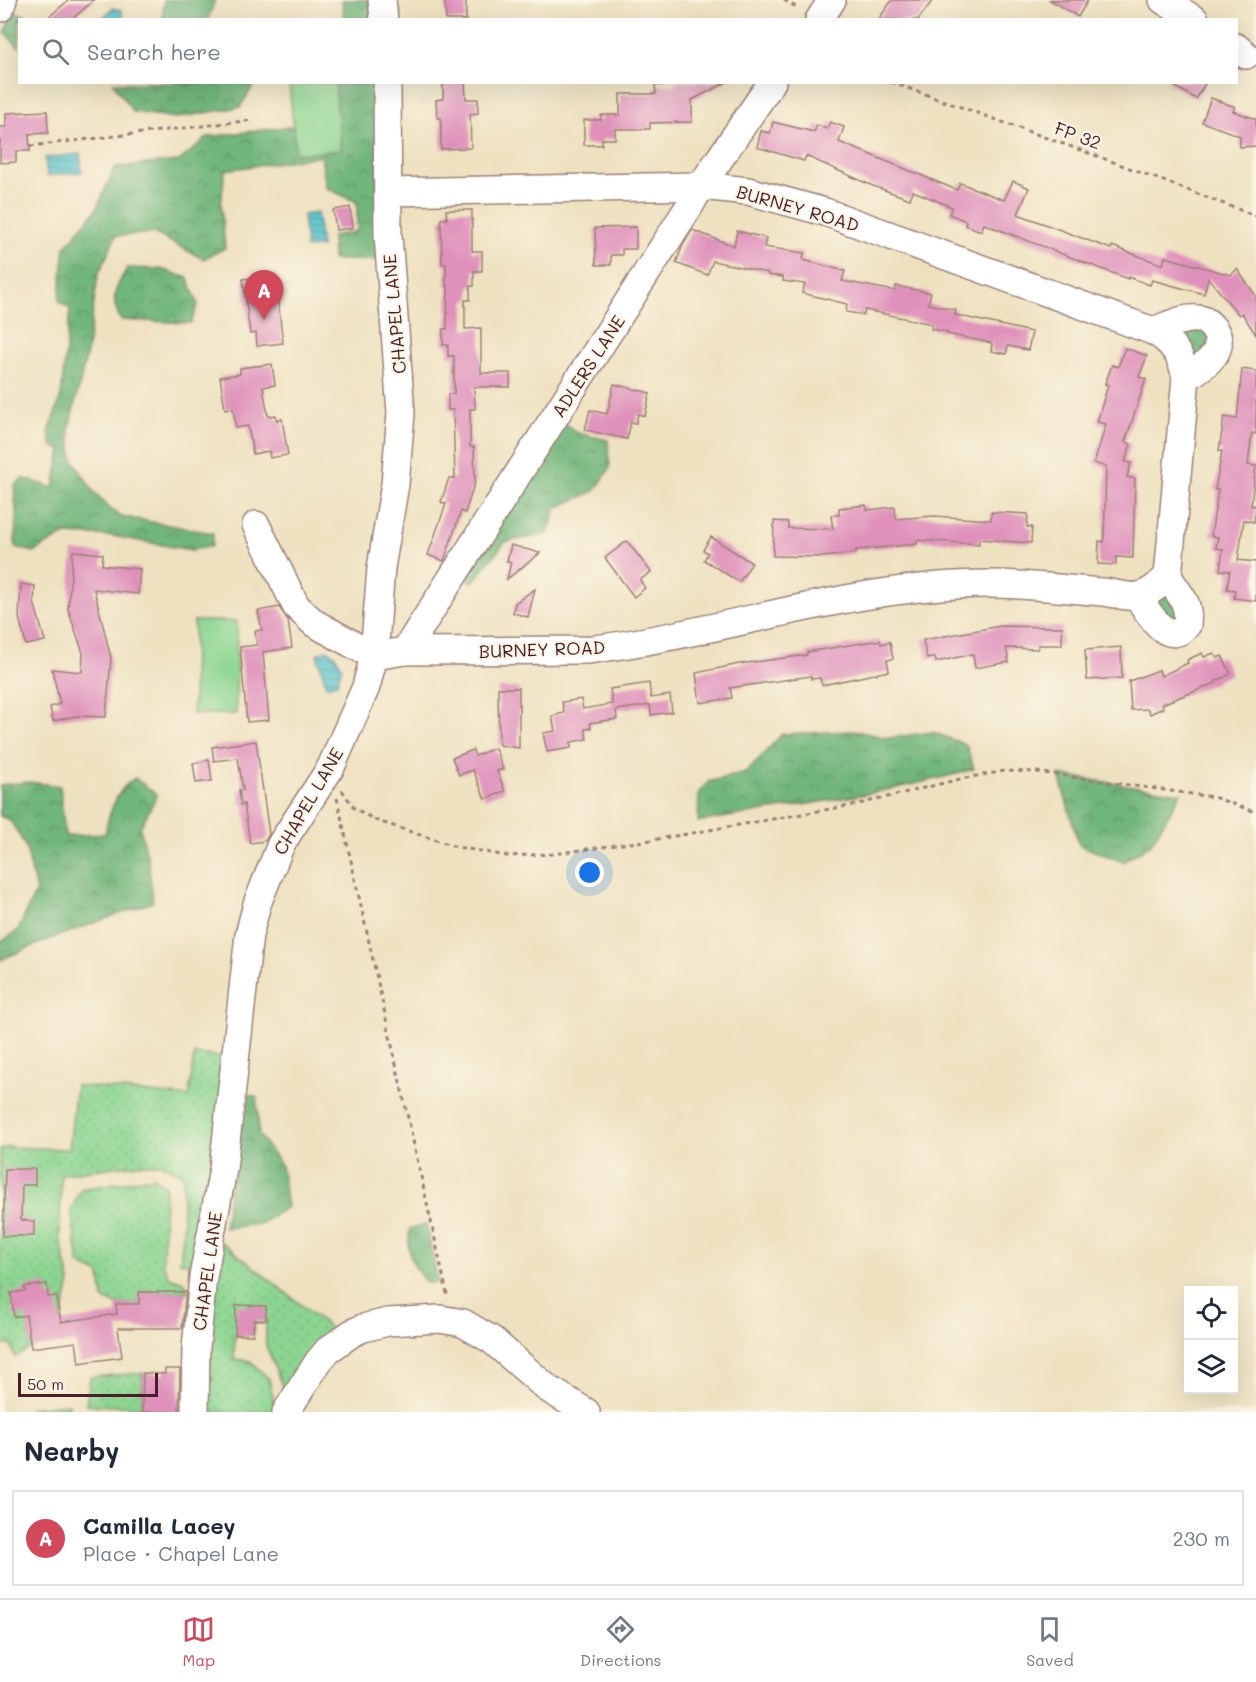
<!DOCTYPE html>
<html lang="en">
<head>
<meta charset="utf-8">
<style>
	:root { --surface:#fff; --page:#f2f2f3; --text:#1f2937; --muted:#747a83; --line:#e0e1e3; --accent:#d1495b }
	body { margin:0; font-family:Mali,sans-serif; background:var(--page); color:var(--text) }
	.controls { position:absolute; right:18px; bottom:18px; display:grid; overflow:hidden; border-radius:0px; box-shadow:0 6px 24px #0002 }
	.controls button { width:54px; height:54px; display:grid; place-items:center; padding:0; border:0; border-bottom:2px solid var(--line); background:var(--surface); color:var(--text); font:30px sans-serif }
	.scale { position:absolute; left:18px; bottom:15px; width:140px; box-sizing:border-box; padding-left:6px; border:3px solid #4a1f2b; border-top:0; font-size:16px; line-height:21px; white-space:nowrap; color:#4a1f2b; -webkit-text-stroke:4px #fcf5e5; paint-order:stroke }
	.you { position:absolute; left:590px; top:873px; width:21px; height:21px; margin:-15px; border:4px solid #fff; border-radius:50%; background:#1a73e8; box-shadow:0 0 0 9px #1a73e833 }
	.badge { display:grid; place-items:center; width:39px; height:39px; border-radius:50%; background:var(--accent); color:#fff; font-size:20px; font-weight:700 }
	.pin { position:absolute; translate:-50% -50px; filter:drop-shadow(0 2px 3px #0008) }
	.pin::after { content:''; position:absolute; top:32px; width:21px; height:18px; background:inherit; clip-path:polygon(0 0,100% 0,50% 100%) }
	.list { margin:0; padding:0; list-style:none }
	h2 { display:flex; justify-content:space-between; align-items:center; height:78px; margin:0; padding:0 24px; font-size:26px }
	h2 small { font-size:20px; font-weight:400; color:var(--muted) }
	.list li { display:grid; grid-template-columns:39px 1fr auto; gap:18px; align-items:center; box-sizing:border-box; height:96px; margin:0 12px 12px; padding:0 12px; border:2px solid var(--line); border-radius:0px }
	.list b { display:block; font-size:22px; white-space:nowrap }
	.list p { margin:0; font-size:20px; white-space:nowrap; color:var(--muted) }
	.list em { font-size:20px; font-style:normal; color:var(--muted) }
	.icon { flex:none; width:33px; height:33px; fill:none; stroke:currentColor; stroke-width:2; stroke-linecap:round; stroke-linejoin:round }
	.map { position:relative; flex:none; width:1256px; height:1412px; overflow:hidden }
	.search { position:absolute; background:var(--surface); box-shadow:0 6px 24px #0002; left:18px; right:18px; top:18px; height:66px; display:flex; align-items:center; gap:15px; box-sizing:border-box; padding:0 21px; border-radius:0px; color:var(--muted); font-size:22px }
	.sheet { height:186px; background:var(--surface) }
	nav { display:flex; justify-content:space-around; align-items:center; box-sizing:border-box; height:84px; border-top:2px solid var(--line); background:var(--surface); font-size:16px; color:var(--muted) }
	nav a { display:grid; justify-items:center; gap:3px }
	nav .on { color:var(--accent) }
	.map>svg:first-child { display:block }
	.grass { fill:url(#grass-dots); stroke:#6b7a5e; stroke-width:1.5 }
	.forest { fill:url(#forest-crowns); stroke:#5e6a53; stroke-width:1.5 }
	.park { fill:#8cd591; stroke:#6b7a5e; stroke-width:1.5 }
	.water { fill:url(#water-rules); stroke:#50727c; stroke-width:1.5 }
	.building { fill:#df91bb }
	.lines { fill:none; stroke-linecap:round; stroke-linejoin:round }
	.minor-casing { stroke:#9c8076; stroke-width:30 }
	.path { stroke:#9c8076; stroke-width:3; stroke-dasharray:4.5 4.5; stroke-linecap:butt }
	.minor { stroke:#fff; stroke-width:27 }
	.labels { text-anchor:middle; dominant-baseline:central; stroke-width:4.5; stroke-linejoin:round; paint-order:stroke }
	.street-label { font-size:18px; fill:#4a1f2b; stroke:#fcf5e5 }
</style>
</head>
<body>
<div class="map">
<svg width="1256" height="1412" viewBox="0 0 1256 1412">
	<defs>
		<pattern id="grass-dots" width="8" height="8" patternUnits="userSpaceOnUse" patternTransform="scale(1.5)"><rect width="8" height="8" fill="#8cd591"/><path d="M2 2h.1M6 6h.1" fill="none" stroke="#7ab67d" stroke-width="1.8" stroke-linecap="round"/></pattern>
		<pattern id="forest-crowns" width="20" height="18" patternUnits="userSpaceOnUse" patternTransform="scale(1.5)"><rect width="20" height="18" fill="#71b67b"/><path d="M2 6a3 3 0 1 1 6 0M12 15a3 3 0 1 1 6 0" fill="none" stroke="#5f9365"/></pattern>
		<pattern id="water-rules" width="6" height="5" patternUnits="userSpaceOnUse" patternTransform="scale(1.5)"><rect width="6" height="5" fill="#57c4cd"/><path d="M0 2.5h6" fill="none" stroke="#4a9fa7"/></pattern>
	</defs>
	<rect width="100%" height="100%" fill="#fcf5e5"/>
	<filter id="ink" filterUnits="userSpaceOnUse"><feTurbulence type="fractalNoise" baseFrequency=".0167" numOctaves="2"/><feDisplacementMap in="SourceGraphic" scale="12" xChannelSelector="R" yChannelSelector="G"/><feConvolveMatrix kernelMatrix="1 2 1 2 8 2 1 2 1" color-interpolation-filters="sRGB"/></filter>
	<filter id="wash" filterUnits="userSpaceOnUse"><feTurbulence type="fractalNoise" baseFrequency=".008" numOctaves="4" result="noise"/><feDisplacementMap in="SourceGraphic" scale="24" xChannelSelector="R" yChannelSelector="G"/><feGaussianBlur stdDeviation="1.35" result="paint"/><feColorMatrix in="noise" values="0 0 0 0 0 0 0 0 0 0 0 0 0 0 0 0 0 1.4 0 .05"/><feComposite in="paint" operator="in"/></filter>
	<g filter="url(#wash)">
		<rect width="100%" height="100%" fill="#eee1c0"/>
		<g class="grass">
			<path d="M 194,1054 L 230,1058 L 197,1264 L 180,1262 L 183,1235 L 183,1175 L 162,1164 L 138,1164 L 61,1174 L 60,1238 L 70,1282 L 61,1321 L 28,1326 L 31,1348 L 15,1357 L 11,1345 L 0,1345 L 0,1150 L 8,1147 L 69,1149 L 76,1085 L 189,1097 Z"/>
			<path d="M 154,1177 L 165,1186 L 163,1264 L 169,1277 L 184,1282 L 188,1292 L 140,1292 L 139,1304 L 116,1304 L 103,1299 L 100,1274 L 79,1264 L 71,1210 L 81,1189 Z"/>
			<path d="M 222,1242 L 334,1331 L 287,1398 L 266,1345 L 266,1320 L 254,1320 L 253,1335 L 235,1335 L 234,1359 L 250,1361 L 269,1379 L 274,1402 L 273,1412 L 207,1412 L 210,1311 Z"/>
			<path d="M 143,1373 L 142,1407 L 86,1405 L 90,1377 Z"/>
			<path d="M 69,1404 L 69,1412 L 28,1412 L 31,1408 Z"/>
		</g>
		<g class="forest">
			<path d="M 164,0 L 215,0 L 208,19 L 162,19 Z"/>
			<path d="M 342,0 L 376,0 L 377,19 L 344,19 Z"/>
			<path d="M 14,11 L 33,19 L 20,20 L 19,47 L 5,33 Z"/>
			<path d="M 113,83 L 255,83 L 240,107 L 176,118 L 133,112 Z"/>
			<path d="M 335,83 L 377,83 L 380,260 L 333,260 L 332,236 L 357,231 L 357,202 L 326,188 L 321,156 L 225,170 L 221,204 L 225,248 L 203,259 L 154,233 L 116,236 L 98,275 L 87,352 L 69,429 L 73,459 L 93,491 L 119,516 L 213,533 L 212,546 L 191,550 L 112,536 L 65,534 L 34,552 L 15,547 L 16,511 L 14,486 L 23,478 L 54,488 L 61,450 L 52,446 L 49,432 L 61,396 L 70,309 L 59,301 L 65,247 L 96,210 L 115,167 L 179,161 L 208,137 L 293,126 L 296,154 L 341,149 Z"/>
			<path d="M 127,268 L 161,269 L 188,278 L 198,304 L 191,323 L 121,320 C 109,298 115,289 127,268 Z"/>
			<path d="M 1188,324 L 1211,337 L 1203,360 L 1186,356 L 1179,330 Z"/>
			<path d="M 561,420 L 577,433 L 608,440 L 610,468 L 595,491 L 556,508 L 548,534 L 505,542 L 472,583 L 460,574 Z"/>
			<path d="M 1166,593 L 1182,610 L 1173,624 L 1154,608 L 1160,595 Z"/>
			<path d="M 856,731 L 888,738 L 933,732 L 966,745 L 974,769 C 883,795 790,806 698,822 L 699,794 L 708,782 L 747,772 L 782,734 Z"/>
			<path d="M 1059,775 L 1167,791 L 1181,793 L 1151,844 L 1123,862 L 1079,845 Z"/>
			<path d="M 135,778 L 157,795 L 140,828 L 148,859 L 153,902 L 52,938 L 0,960 L 0,943 L 18,930 L 36,891 L 26,847 L 10,820 L 0,816 L 0,785 L 29,782 L 60,786 L 65,836 L 105,834 C 109,812 116,790 135,778 Z"/>
			<path d="M 242,1093 L 257,1097 L 259,1135 L 281,1165 L 287,1207 L 260,1224 L 224,1228 Z"/>
			<path d="M 426,1224 L 438,1282 L 426,1283 C 411,1264 406,1253 410,1229 Z"/>
		</g>
		<g class="park">
			<path d="M 289,83 L 335,83 L 341,150 L 296,154 Z"/>
			<path d="M 194,621 L 237,621 L 236,714 L 193,714 Z"/>
		</g>
		<g class="water">
			<path d="M 112,8 L 121,10 L 123,16 L 121,19 L 102,19 Z"/>
			<path d="M 80,154 L 82,172 L 47,176 L 45,158 Z"/>
			<path d="M 317,213 L 321,247 L 306,248 L 303,215 Z"/>
			<path d="M 327,650 L 335,655 L 342,667 L 337,683 L 326,686 L 317,654 Z"/>
		</g>
		<g id="blocks">
			<g class="building">
				<path d="M 69,0 L 94,0 L 71,20 L 45,20 Z"/>
				<path d="M 445,0 L 466,0 L 466,20 L 446,20 Z"/>
				<path d="M 892,0 L 933,0 L 918,20 L 878,20 Z"/>
				<path d="M 1050,0 L 1088,0 L 1078,17 Z"/>
				<path d="M 443,82 L 465,82 L 466,99 L 478,99 L 478,113 L 470,114 L 471,148 L 441,149 L 441,118 L 437,118 L 436,100 L 443,99 Z"/>
				<path d="M 676,82 L 727,82 L 692,100 L 692,122 L 650,123 L 650,129 L 615,129 L 615,139 L 602,139 L 602,145 L 584,145 L 584,120 L 601,120 L 601,115 L 620,115 L 620,94 L 656,94 L 655,85 L 676,85 Z"/>
				<path d="M 1167,82 L 1206,82 L 1196,99 Z"/>
				<path d="M 1211,98 L 1235,107 L 1233,111 L 1256,119 L 1256,146 L 1240,147 L 1240,136 L 1202,122 Z"/>
				<path d="M 47,111 L 48,133 L 29,134 L 30,151 L 16,151 L 16,162 L 0,163 L 0,127 L 6,127 L 6,113 Z"/>
				<path d="M 773,122 L 814,132 L 817,125 L 827,129 L 830,122 L 844,127 L 839,142 L 957,190 L 960,183 L 1004,200 L 1013,181 L 1029,188 L 1018,214 L 1111,249 L 1112,246 L 1163,265 L 1165,257 L 1231,275 L 1237,269 L 1256,296 L 1256,335 L 1242,313 L 1239,315 L 1208,278 L 1204,294 L 1152,280 L 1150,285 L 1129,277 L 1128,279 L 984,224 L 981,231 L 965,225 L 966,221 L 949,214 L 952,207 L 913,191 L 910,199 L 873,186 L 806,156 L 804,161 L 757,147 L 761,131 L 770,133 Z"/>
				<path d="M 350,207 L 353,228 L 336,230 L 333,210 Z"/>
				<path d="M 446,210 L 472,210 L 472,251 L 482,251 L 482,271 L 474,271 L 474,286 L 470,286 L 470,300 L 465,300 L 465,329 L 481,328 L 481,373 L 510,373 L 510,387 L 474,387 L 475,409 L 470,409 L 470,447 L 474,447 L 475,482 L 465,513 L 461,511 L 444,561 L 428,555 L 446,504 L 441,502 L 449,478 L 455,478 L 453,410 L 448,410 L 448,394 L 454,394 L 454,356 L 448,356 L 448,345 L 443,345 L 443,329 L 447,329 L 448,286 L 446,286 L 446,264 L 442,264 L 441,219 L 447,219 Z"/>
				<path d="M 636,227 L 636,249 L 622,249 L 622,255 L 611,255 L 611,265 L 596,265 L 595,228 Z"/>
				<path d="M 692,230 L 734,246 L 737,231 L 766,238 L 764,247 L 804,253 L 803,260 L 845,271 L 842,281 L 895,291 L 896,286 L 931,293 L 928,304 L 956,310 L 955,315 L 1032,332 L 1028,350 L 1008,346 L 1006,354 L 991,351 L 992,343 L 947,334 L 948,332 L 931,329 L 932,324 L 865,310 L 864,315 L 846,312 L 847,304 L 802,293 L 805,284 L 783,281 L 783,277 L 768,275 L 768,273 L 713,261 L 707,275 L 676,263 L 683,245 Z"/>
				<path d="M 275,275 L 283,343 L 257,346 L 256,333 L 250,334 L 243,279 Z"/>
				<path d="M 1125,348 L 1147,356 L 1139,377 L 1146,379 L 1125,442 L 1131,444 L 1125,462 L 1131,463 L 1127,477 L 1135,479 L 1133,558 L 1116,557 L 1116,565 L 1098,564 L 1099,541 L 1104,542 L 1106,467 L 1094,463 L 1106,424 L 1097,422 L 1108,385 L 1105,384 L 1112,365 L 1118,367 Z"/>
				<path d="M 272,364 L 275,385 L 263,387 L 268,416 L 276,415 L 277,420 L 282,419 L 288,455 L 270,458 L 269,451 L 253,454 L 248,426 L 236,428 L 233,408 L 225,409 L 220,377 L 240,374 L 240,368 Z"/>
				<path d="M 1242,369 L 1256,371 L 1256,434 L 1252,433 L 1248,465 L 1256,466 L 1251,505 L 1256,506 L 1256,508 L 1254,522 L 1244,520 L 1238,560 L 1256,562 L 1256,601 L 1234,598 L 1235,590 L 1227,589 L 1230,571 L 1220,570 L 1223,549 L 1216,548 L 1218,537 L 1211,536 L 1218,490 L 1215,490 L 1222,451 L 1219,451 L 1224,417 L 1237,419 Z"/>
				<path d="M 614,384 L 650,393 L 645,416 L 638,414 L 636,423 L 631,422 L 627,439 L 585,430 L 590,410 L 607,414 Z"/>
				<path d="M 866,505 L 867,510 L 895,507 L 896,519 L 934,516 L 991,520 L 991,512 L 1028,514 L 1027,527 L 1032,527 L 1031,543 L 979,539 L 979,544 L 917,540 L 917,544 L 856,550 L 856,553 L 823,557 L 773,556 L 774,521 L 788,522 L 788,528 L 833,529 L 831,515 L 839,515 L 839,508 Z"/>
				<path d="M 711,537 L 752,563 L 739,582 L 704,560 L 708,553 L 703,550 Z"/>
				<path d="M 627,541 L 651,572 L 640,580 L 645,588 L 634,597 L 605,558 Z"/>
				<path d="M 511,545 L 540,553 L 507,579 L 511,562 L 507,561 Z"/>
				<path d="M 73,551 L 103,554 L 102,565 L 140,569 L 138,594 L 94,589 L 111,658 L 106,717 L 76,716 L 53,721 L 50,707 L 60,704 L 52,669 L 82,672 L 83,653 L 68,609 Z"/>
				<path d="M 21,584 L 35,586 L 34,602 L 45,641 L 26,645 L 19,618 Z"/>
				<path d="M 535,589 L 528,617 L 513,613 L 515,603 Z"/>
				<path d="M 279,607 L 288,620 L 292,648 L 263,652 L 269,720 L 247,722 L 240,647 L 257,645 L 255,631 L 262,630 L 258,611 Z"/>
				<path d="M 1000,626 L 1062,627 L 1062,645 L 1038,645 L 1038,649 L 1006,648 L 1009,662 L 975,668 L 973,654 L 936,662 L 935,657 L 927,659 L 923,640 Z"/>
				<path d="M 880,640 L 881,644 L 890,642 L 893,659 L 887,660 L 889,671 L 822,685 L 820,678 L 811,679 L 811,676 L 730,688 L 732,698 L 700,703 L 696,673 L 739,664 L 807,655 L 807,652 Z"/>
				<path d="M 1121,647 L 1122,678 L 1087,680 L 1085,650 Z"/>
				<path d="M 1202,653 L 1204,657 L 1214,653 L 1217,658 L 1222,656 L 1231,674 L 1216,681 L 1216,683 L 1162,704 L 1163,708 L 1150,714 L 1148,709 L 1131,710 L 1129,681 L 1159,670 L 1161,676 L 1188,663 L 1187,660 Z"/>
				<path d="M 649,683 L 651,698 L 670,695 L 672,712 L 651,715 L 650,705 L 616,710 L 617,719 L 590,723 L 591,728 L 585,729 L 587,739 L 571,742 L 571,748 L 547,752 L 543,733 L 555,731 L 552,716 L 564,713 L 562,702 L 581,699 L 583,709 L 612,704 L 610,689 Z"/>
				<path d="M 498,688 L 519,688 L 519,748 L 499,745 Z"/>
				<path d="M 256,741 L 269,834 L 265,841 L 250,843 L 244,804 L 241,805 L 239,790 L 243,790 L 238,758 L 214,761 L 212,747 Z"/>
				<path d="M 495,748 L 503,769 L 497,771 L 505,791 L 485,799 L 473,770 L 459,775 L 452,758 L 473,750 L 475,756 Z"/>
				<path d="M 209,760 L 212,781 L 196,783 L 193,763 Z"/>
				<path d="M 5,1169 L 35,1169 L 35,1185 L 22,1185 L 21,1220 L 34,1221 L 34,1236 L 3,1236 Z"/>
				<path d="M 47,1284 L 48,1297 L 56,1296 L 61,1322 L 117,1314 L 116,1304 L 139,1304 L 139,1292 L 186,1292 L 182,1328 L 118,1328 L 122,1357 L 79,1363 L 76,1342 L 31,1348 L 26,1315 L 14,1317 L 11,1293 L 25,1291 L 24,1287 Z"/>
				<path d="M 236,1305 L 266,1306 L 266,1320 L 254,1320 L 253,1335 L 235,1335 Z"/>
				<path d="M 165,1369 L 180,1369 L 179,1412 L 142,1412 L 143,1373 L 165,1374 Z"/>
			</g>
		</g>
	</g>
	<g filter="url(#ink)">
		<use href="#blocks" fill-opacity="0" stroke="#9c8076" stroke-width="1.5"/>
		<g class="lines">
			<g class="minor-casing">
				<g id="minor">
					<path d="M 382,0 L 384,20"/>
					<path d="M 1163,0 L 1195,20"/>
					<path d="M 0,8 L 3,0"/>
					<path d="M 819,20 L 832,0"/>
					<path d="M 1236,47 L 1246,55"/>
					<path d="M 1153,331 C 1167,326 1183,317 1198,319 C 1205,319 1209,323 1213,328 C 1230,351 1202,368 1186,377"/>
					<path d="M 256,525 L 296,606 L 314,623 L 374,656 L 405,651 L 587,650 C 721,634 853,584 989,584 C 1027,584 1065,589 1103,592 C 1114,593 1128,598 1139,596 C 1151,593 1160,584 1168,576 L 1186,377 C 1181,355 1173,342 1153,331 L 825,212 L 748,191 L 701,186 L 388,192"/>
					<path d="M 1137,596 C 1148,611 1167,649 1187,625 C 1190,599 1179,597 1168,576"/>
					<path d="M 405,651 L 690,205 L 701,186 L 772,82"/>
					<path d="M 195,1412 L 196,1348 L 203,1277 L 223,1169 L 249,935 L 257,904 L 281,844 L 331,767 L 366,687 L 374,656 L 381,568 L 395,484 L 401,413 L 388,235 L 387,82"/>
					<path d="M 286,1412 L 318,1362 L 328,1350 L 352,1333 L 363,1328 L 388,1322 L 440,1319 L 463,1323 L 492,1340 L 547,1388 L 586,1412"/>
				</g>
			</g>
			<g class="path">
				<path d="M 784,0 L 799,9"/>
				<path d="M 891,82 L 1108,160 L 1256,216"/>
				<path d="M 30,146 L 253,120"/>
				<path d="M 342,790 L 354,808 L 375,820 L 457,847 L 507,856 L 553,854 L 658,839 L 859,804 L 960,779 L 1005,771 L 1037,772 L 1213,797 L 1256,812"/>
				<path d="M 337,798 L 448,1298"/>
			</g>
			<use href="#minor" class="minor"/>
		</g>
	</g>
	<g class="labels">
		<g class="street-label">
			<text transform="translate(1078 135) rotate(20)">FP 32</text>
			<text transform="translate(798 208) rotate(16)">BURNEY ROAD</text>
			<text transform="translate(394 314) rotate(-95)">CHAPEL LANE</text>
			<text transform="translate(588 366) rotate(-57)">ADLERS LANE</text>
			<text transform="translate(542 649) rotate(-2)">BURNEY ROAD</text>
			<text transform="translate(308 801) rotate(-60)">CHAPEL LANE</text>
			<text transform="translate(207 1271) rotate(-82)">CHAPEL LANE</text>
		</g>
	</g>
</svg>
<div class="controls">
<button><svg class="icon" aria-label="locate" viewBox="0 0 24 24"><circle cx="12" cy="12" r="6"/><path d="M12 2v4M12 18v4M2 12h4M18 12h4"/></svg></button>
<button><svg class="icon" aria-label="layers" viewBox="0 0 24 24"><path d="M12 4l9 5-9 5-9-5zM3 14l9 5 9-5"/></svg></button>
</div>
<div class="scale">50 m</div>
<div class="you"></div>
<div class="pin badge" style="left:264px;top:320px">A</div>
<div class="search"><svg class="icon" aria-label="search" viewBox="0 0 24 24"><circle cx="10" cy="10" r="6"/><path d="M15 15l6 6"/></svg>Search here</div>
</div>
<section class="sheet">
<h2>Nearby<small></small></h2>
<ul class="list">
<li><span class="badge">A</span><div><b>Camilla Lacey</b><p>Place · Chapel Lane</p></div><em>230 m</em></li>
</ul>
</section>
<nav>
<a class="on"><svg class="icon" aria-label="map" viewBox="0 0 24 24"><path d="M3 6l6-2 6 2 6-2v14l-6 2-6-2-6 2zM9 4v14M15 6v14"/></svg>Map</a>
<a><svg class="icon" aria-label="directions" viewBox="0 0 24 24"><path d="M12 3l9 9-9 9-9-9zM9 14v-3h6M13 9l2 2-2 2"/></svg>Directions</a>
<a><svg class="icon" aria-label="saved" viewBox="0 0 24 24"><path d="M7 4h10v16l-5-4-5 4z"/></svg>Saved</a>
</nav>
</body>
</html>
